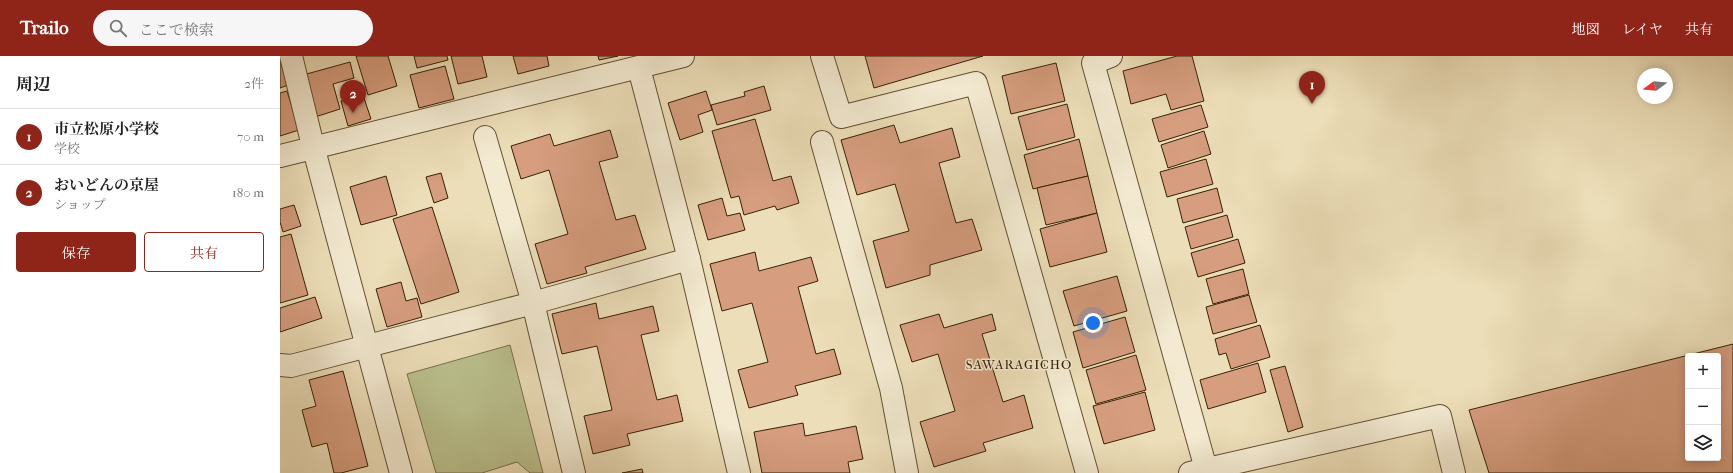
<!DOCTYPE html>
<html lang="ja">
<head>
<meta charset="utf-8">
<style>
	:root { --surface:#fff; --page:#f6f6f6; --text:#222; --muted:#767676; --line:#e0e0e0; --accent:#8f2418 }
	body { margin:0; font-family:"IM FELL French Canon","Noto Serif JP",serif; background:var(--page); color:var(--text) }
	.controls { position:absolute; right:12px; bottom:12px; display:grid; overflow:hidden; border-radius:4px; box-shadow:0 2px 10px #0003 }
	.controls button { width:36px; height:36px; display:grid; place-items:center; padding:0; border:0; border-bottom:1px solid var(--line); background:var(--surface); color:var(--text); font:20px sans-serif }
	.compass { position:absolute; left:1357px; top:12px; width:36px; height:36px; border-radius:50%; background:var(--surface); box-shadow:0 2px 10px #0003; rotate:254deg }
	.you { position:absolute; left:813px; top:267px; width:14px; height:14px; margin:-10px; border:3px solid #fff; border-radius:50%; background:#1a73e8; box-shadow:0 0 0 6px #1a73e833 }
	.badge { display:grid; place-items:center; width:26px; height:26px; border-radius:50%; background:var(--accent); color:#fff; font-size:13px; font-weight:700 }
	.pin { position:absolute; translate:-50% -33px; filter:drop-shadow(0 1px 2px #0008) }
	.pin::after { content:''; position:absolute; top:21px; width:14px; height:12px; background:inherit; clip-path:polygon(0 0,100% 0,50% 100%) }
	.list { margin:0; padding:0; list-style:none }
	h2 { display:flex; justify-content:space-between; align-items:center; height:52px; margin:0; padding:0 16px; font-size:17px }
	h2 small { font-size:13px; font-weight:400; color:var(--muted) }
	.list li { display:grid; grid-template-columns:26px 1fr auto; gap:12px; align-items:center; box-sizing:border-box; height:56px; padding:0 16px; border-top:1px solid var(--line) }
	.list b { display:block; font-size:15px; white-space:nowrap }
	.list p { margin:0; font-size:13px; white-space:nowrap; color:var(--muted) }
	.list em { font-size:13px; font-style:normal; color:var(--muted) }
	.actions { display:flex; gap:8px; padding:12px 16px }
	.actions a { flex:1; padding:9px 0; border:1px solid var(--accent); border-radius:4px; text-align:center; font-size:14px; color:var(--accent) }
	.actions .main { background:var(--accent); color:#fff }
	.icon { flex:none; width:22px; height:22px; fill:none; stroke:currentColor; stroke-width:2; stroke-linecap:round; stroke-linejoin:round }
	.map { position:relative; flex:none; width:1453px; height:417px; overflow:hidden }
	header { display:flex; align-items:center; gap:24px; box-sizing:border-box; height:56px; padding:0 20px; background:var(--accent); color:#fff }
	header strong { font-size:19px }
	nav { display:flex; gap:22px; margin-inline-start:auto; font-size:14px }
	.search { width:280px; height:36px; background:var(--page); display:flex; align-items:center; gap:10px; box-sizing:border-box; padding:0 14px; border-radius:22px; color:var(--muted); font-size:15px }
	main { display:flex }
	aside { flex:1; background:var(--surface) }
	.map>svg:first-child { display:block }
	.green { fill:#bac08d; stroke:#787049 }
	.building { fill:#d69d7e; stroke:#372105; fill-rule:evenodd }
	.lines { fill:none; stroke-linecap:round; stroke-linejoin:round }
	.minor-casing { stroke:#645032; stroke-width:24 }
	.minor { stroke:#f3ead1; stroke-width:22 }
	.labels { text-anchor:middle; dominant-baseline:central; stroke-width:3; stroke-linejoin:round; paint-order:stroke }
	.neighbourhood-label { font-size:13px; letter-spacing:1px; fill:#372105; stroke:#f3ead1 }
</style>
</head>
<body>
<header>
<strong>Trailo</strong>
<div class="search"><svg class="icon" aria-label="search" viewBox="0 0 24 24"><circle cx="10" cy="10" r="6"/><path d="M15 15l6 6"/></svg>ここで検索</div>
<nav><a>地図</a><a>レイヤ</a><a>共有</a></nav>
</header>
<main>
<aside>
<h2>周辺<small>2件</small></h2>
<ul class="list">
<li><span class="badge">1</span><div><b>市立松原小学校</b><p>学校</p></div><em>70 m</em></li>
<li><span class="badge">2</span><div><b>おいどんの京屋</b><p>ショップ</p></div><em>180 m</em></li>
</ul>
<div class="actions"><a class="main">保存</a><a>共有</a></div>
</aside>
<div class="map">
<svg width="1453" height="417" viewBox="0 0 1453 417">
	<rect width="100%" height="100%" fill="#ecdeb8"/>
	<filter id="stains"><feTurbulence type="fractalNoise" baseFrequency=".005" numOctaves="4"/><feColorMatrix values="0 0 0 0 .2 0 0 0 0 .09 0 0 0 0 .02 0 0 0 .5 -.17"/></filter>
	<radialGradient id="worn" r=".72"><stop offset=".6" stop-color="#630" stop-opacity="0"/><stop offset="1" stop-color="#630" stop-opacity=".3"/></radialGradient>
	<path class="green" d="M 230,289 L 263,417 L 250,417 L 237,406 L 202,417 L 156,417 L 127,318 Z"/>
	<g class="building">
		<path d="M 76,0 L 108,0 L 117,30 L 88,39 Z"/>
		<path d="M 134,0 L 167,0 L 168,4 L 137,12 Z"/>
		<path d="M 171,0 L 202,0 L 207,21 L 178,28 Z"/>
		<path d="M 233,0 L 267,0 L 269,10 L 238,18 Z"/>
		<path d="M 318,0 L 338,0 L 319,4 Z"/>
		<path d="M 585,0 L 703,0 L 594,32 Z"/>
		<path d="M 897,0 L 912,0 L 924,45 L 891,54 L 886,38 L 851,48 L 843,15 Z"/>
		<path d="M 0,4 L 8,29 L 0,32 Z"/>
		<path d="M 70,6 L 74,22 L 53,28 L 60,53 L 35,61 L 23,19 Z"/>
		<path d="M 776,7 L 785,45 L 731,58 L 722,20 Z"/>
		<path d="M 165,10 L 174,43 L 139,52 L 130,19 Z"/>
		<path d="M 484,30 L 491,54 L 437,69 L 431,49 L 465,40 L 464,36 Z"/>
		<path d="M 7,35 L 19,74 L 0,80 L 0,37 Z"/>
		<path d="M 426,35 L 432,54 L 418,59 L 423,76 L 400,84 L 388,47 Z"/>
		<path d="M 83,39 L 91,63 L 68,70 L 61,45 Z"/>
		<path d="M 787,48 L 795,81 L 747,94 L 738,61 Z"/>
		<path d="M 921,49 L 928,71 L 879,86 L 872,63 Z"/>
		<path d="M 475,63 L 493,125 L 511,120 L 519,147 L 497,154 L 495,150 L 464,159 L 459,140 L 451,142 L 432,75 Z"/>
		<path d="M 614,69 L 620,87 L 672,72 L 680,101 L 659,107 L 676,167 L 692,163 L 702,194 L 650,209 L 650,219 L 606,232 L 593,185 L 629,175 L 615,128 L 577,139 L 561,84 Z"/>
		<path d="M 330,74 L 338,101 L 319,106 L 336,164 L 355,159 L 366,193 L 305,211 L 307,217 L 267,228 L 255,188 L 288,178 L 269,114 L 241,123 L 231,90 L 270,78 L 274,90 Z"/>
		<path d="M 924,75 L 931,98 L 888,112 L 881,89 Z"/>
		<path d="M 799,83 L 808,120 L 753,133 L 744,99 Z"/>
		<path d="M 926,103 L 933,128 L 887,141 L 880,116 Z"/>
		<path d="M 161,117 L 168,142 L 154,147 L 146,121 Z"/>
		<path d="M 106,120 L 117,159 L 81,169 L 70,131 Z"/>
		<path d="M 808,120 L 817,157 L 766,169 L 757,132 Z"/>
		<path d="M 937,132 L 943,156 L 903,167 L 897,143 Z"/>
		<path d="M 442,142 L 447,160 L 460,157 L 465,174 L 428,184 L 418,149 Z"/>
		<path d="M 14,149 L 21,170 L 3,176 L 0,166 L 0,153 Z"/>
		<path d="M 152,151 L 179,236 L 141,248 L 113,163 Z"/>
		<path d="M 817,157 L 827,196 L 770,211 L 760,173 Z"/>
		<path d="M 947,159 L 953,181 L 911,193 L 905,171 Z"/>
		<path d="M 11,178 L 28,239 L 0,247 L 0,181 Z"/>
		<path d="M 958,183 L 965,207 L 918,221 L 911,197 Z"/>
		<path d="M 475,196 L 479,215 L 531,201 L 538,225 L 518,231 L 536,298 L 554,293 L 561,318 L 515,330 L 518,339 L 469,352 L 458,314 L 488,306 L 472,247 L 442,255 L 430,208 Z"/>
		<path d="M 963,213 L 969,238 L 933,248 L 926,223 Z"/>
		<path d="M 837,220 L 847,255 L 794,270 L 783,235 Z"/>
		<path d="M 121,226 L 126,245 L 137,242 L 142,261 L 107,271 L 96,233 Z"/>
		<path d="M 969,239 L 977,266 L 933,278 L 926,251 Z"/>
		<path d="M 35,241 L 42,262 L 0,276 L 0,252 Z"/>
		<path d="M 316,247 L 319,263 L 373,250 L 379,275 L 361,279 L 377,344 L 397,339 L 403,365 L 347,378 L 350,389 L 313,398 L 304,360 L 332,354 L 317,290 L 282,298 L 272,258 Z"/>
		<path d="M 659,258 L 664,272 L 712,258 L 716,274 L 702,278 L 723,346 L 744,339 L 753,372 L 703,387 L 706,395 L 654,411 L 640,366 L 675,355 L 658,298 L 632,306 L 620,269 Z"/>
		<path d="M 845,261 L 855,296 L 803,312 L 793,276 Z"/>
		<path d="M 980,269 L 990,301 L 951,313 L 946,297 L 939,299 L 935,283 Z"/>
		<path d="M 1453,288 L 1453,417 L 1209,417 L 1189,354 ZM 1408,300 L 1438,300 L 1438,402 L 1408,402 Z"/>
		<path d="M 856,299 L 866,334 L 816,348 L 806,314 Z"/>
		<path d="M 978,307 L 986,336 L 928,353 L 920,324 Z"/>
		<path d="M 1005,310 L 1023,371 L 1008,376 L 990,314 Z"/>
		<path d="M 63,315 L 88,410 L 61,417 L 54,417 L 47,387 L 32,391 L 22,354 L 36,350 L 29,324 Z"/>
		<path d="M 865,336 L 875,374 L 824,388 L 813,350 Z"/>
		<path d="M 523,367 L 525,380 L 576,370 L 583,403 L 568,406 L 570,417 L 482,417 L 474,376 Z"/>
		<path d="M 362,413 L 363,417 L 342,417 Z"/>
	</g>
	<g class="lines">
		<g class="minor-casing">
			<g id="minor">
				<path d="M 11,0 L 33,90 L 121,417"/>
				<path d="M 542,0 L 561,61 L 696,27 L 807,417"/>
				<path d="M 831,0 L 813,7 L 926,413"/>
				<path d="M 359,12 L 409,203 L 459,417"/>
				<path d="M 205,81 L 253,247 L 294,417"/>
				<path d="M 542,86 L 611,332 L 627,417"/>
				<path d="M 0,100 L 403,0"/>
				<path d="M 0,309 L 11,310 L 253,247 L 409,203"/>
				<path d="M 910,417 L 1160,360 L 1174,417"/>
			</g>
		</g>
		<use href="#minor" class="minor"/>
	</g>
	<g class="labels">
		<g class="neighbourhood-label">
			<text x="739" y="308">SAWARAGICHO</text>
		</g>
	</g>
	<rect width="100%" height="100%" filter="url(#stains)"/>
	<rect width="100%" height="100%" fill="url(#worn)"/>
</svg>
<div class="controls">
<button>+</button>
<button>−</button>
<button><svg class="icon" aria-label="layers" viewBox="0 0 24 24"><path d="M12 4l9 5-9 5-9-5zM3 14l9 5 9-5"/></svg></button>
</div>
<svg class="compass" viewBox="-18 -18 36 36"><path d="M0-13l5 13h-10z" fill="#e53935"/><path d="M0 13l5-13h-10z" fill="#767676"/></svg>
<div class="you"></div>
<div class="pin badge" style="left:1032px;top:48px">1</div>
<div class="pin badge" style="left:73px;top:57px">2</div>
</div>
</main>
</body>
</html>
